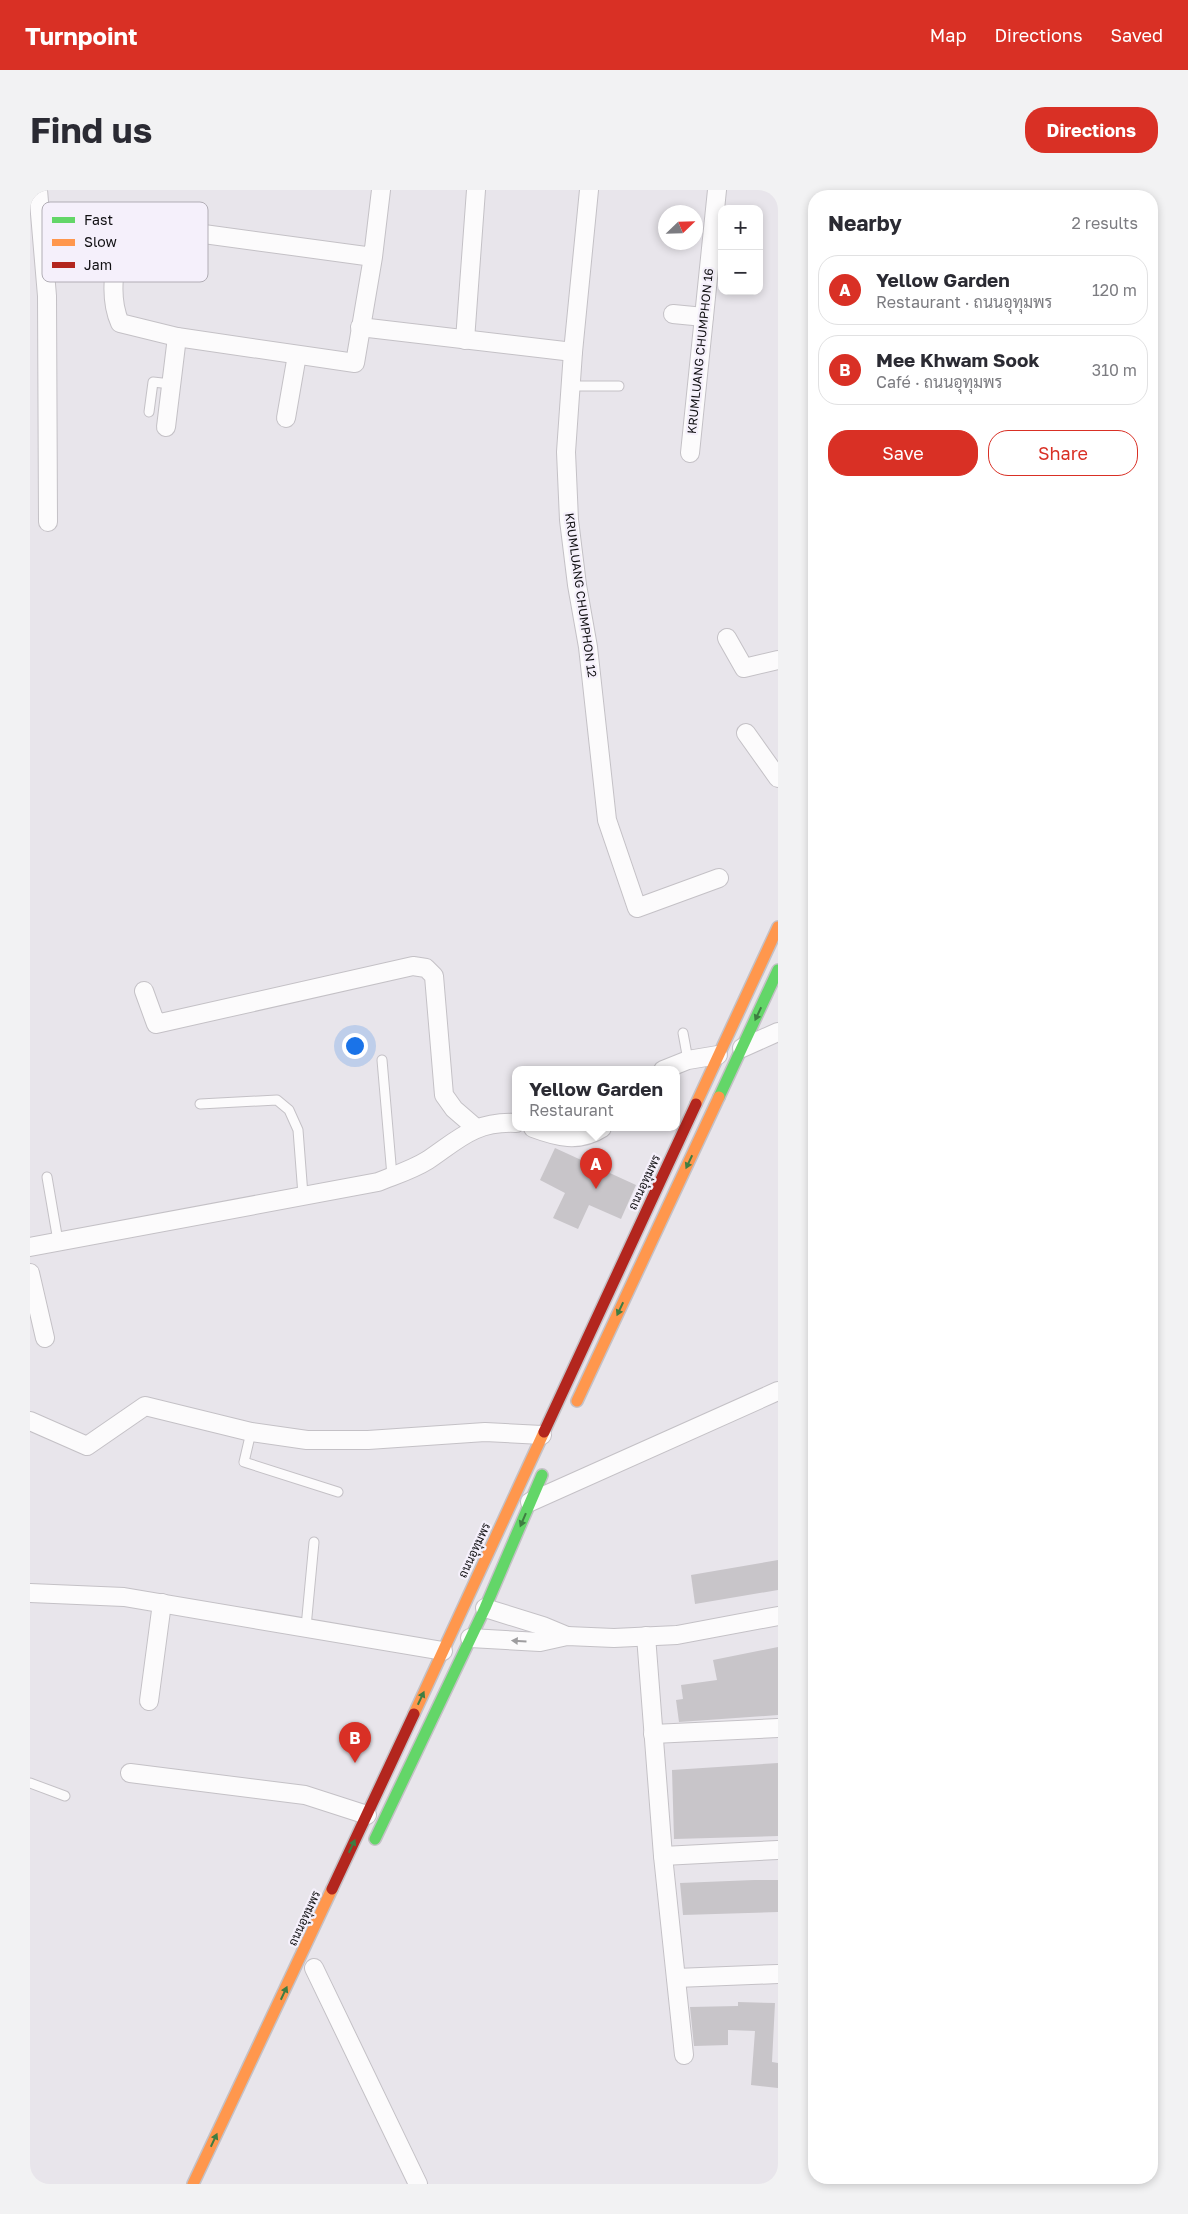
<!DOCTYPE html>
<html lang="en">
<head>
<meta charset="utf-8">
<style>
	:root { --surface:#fff; --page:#f2f2f3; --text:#2b2b33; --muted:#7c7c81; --line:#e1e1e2; --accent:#d93025 }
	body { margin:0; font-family:"Golos Text",Sarabun,sans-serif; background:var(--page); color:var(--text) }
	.controls { position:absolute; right:15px; top:15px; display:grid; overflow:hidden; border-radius:10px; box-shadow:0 2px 8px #0003 }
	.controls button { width:45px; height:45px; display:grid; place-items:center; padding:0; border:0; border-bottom:1px solid var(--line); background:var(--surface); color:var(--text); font:25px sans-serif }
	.compass { position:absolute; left:628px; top:15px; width:45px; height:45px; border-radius:50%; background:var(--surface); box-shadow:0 2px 8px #0003; rotate:67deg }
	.you { position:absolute; left:324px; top:855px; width:18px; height:18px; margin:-12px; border:4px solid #fff; border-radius:50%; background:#1a73e8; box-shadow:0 0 0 8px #1a73e833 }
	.badge { display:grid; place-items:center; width:32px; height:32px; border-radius:50%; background:var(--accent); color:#fff; font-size:16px; font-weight:700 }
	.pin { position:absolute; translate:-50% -41px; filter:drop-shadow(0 1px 2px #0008) }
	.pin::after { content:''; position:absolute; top:26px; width:18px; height:15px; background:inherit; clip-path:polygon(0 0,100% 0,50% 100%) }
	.popup { position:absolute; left:482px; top:876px; width:168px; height:65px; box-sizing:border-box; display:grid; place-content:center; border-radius:10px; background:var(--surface); filter:drop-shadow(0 1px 4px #0005); font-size:16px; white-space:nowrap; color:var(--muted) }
	.popup b { font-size:19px; color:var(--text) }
	.popup::after { content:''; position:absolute; left:50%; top:100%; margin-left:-10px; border:10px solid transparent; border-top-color:var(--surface) }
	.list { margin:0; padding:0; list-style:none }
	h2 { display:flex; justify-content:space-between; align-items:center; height:65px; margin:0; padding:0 20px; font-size:21px }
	h2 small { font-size:16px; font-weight:400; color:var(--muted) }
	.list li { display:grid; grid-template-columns:32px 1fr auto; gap:15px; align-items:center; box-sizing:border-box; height:70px; margin:0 10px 10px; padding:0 10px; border:1px solid var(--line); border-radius:20px }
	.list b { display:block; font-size:19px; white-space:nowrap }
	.list p { margin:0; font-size:16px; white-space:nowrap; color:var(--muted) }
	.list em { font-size:16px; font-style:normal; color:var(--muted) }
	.actions { display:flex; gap:10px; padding:15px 20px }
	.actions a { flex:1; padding:11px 0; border:1px solid var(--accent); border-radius:20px; text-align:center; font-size:18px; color:var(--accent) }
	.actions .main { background:var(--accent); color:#fff }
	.map { position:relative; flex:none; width:748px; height:1994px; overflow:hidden; border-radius:20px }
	header { display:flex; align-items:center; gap:30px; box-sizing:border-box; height:70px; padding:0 25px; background:var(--accent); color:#fff }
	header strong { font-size:24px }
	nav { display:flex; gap:28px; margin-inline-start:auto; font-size:18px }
	.intro { display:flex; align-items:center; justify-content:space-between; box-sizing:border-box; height:120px; padding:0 30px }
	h1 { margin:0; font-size:35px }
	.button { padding:12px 22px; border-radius:20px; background:var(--accent); color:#fff; font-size:18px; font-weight:700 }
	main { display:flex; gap:30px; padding:0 30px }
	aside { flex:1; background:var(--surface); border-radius:20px; box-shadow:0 2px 8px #0003 }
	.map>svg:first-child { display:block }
	.building { fill:#c8c5c9 }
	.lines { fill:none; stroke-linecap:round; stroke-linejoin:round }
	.lane-casing { stroke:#c4c1c6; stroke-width:11 }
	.street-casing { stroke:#c4c1c6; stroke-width:20 }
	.fast-casing { stroke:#c4c1c6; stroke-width:14 }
	.slow-casing { stroke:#c4c1c6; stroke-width:14 }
	.jam-casing { stroke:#c4c1c6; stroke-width:14 }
	.lane { stroke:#fcfbfc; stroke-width:9 }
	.street { stroke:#fcfbfc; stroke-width:18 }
	.fast { stroke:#63d668; stroke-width:11 }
	.slow { stroke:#ff974d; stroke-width:11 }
	.jam { stroke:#b3261e; stroke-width:11 }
	.oneway { fill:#3e7d42 }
	.oneway2 { fill:#9e9d9f }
	.labels { text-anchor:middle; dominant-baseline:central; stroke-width:4.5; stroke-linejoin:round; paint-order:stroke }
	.street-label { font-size:12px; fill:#111013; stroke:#f5f0fb }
	.key { fill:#f5f0fb; stroke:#b1adb5; stroke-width:1 }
	.key-label { font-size:14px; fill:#111013 }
</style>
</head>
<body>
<header>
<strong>Turnpoint</strong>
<nav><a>Map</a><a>Directions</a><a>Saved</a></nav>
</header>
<div class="intro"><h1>Find us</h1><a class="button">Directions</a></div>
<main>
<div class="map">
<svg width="748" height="1994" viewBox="0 0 748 1994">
	<rect width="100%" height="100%" fill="#e8e5eb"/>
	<g class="building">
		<path d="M 525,958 L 606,995 L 591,1029 L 559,1015 L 548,1039 L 523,1028 L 535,1003 L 510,990 Z"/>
		<path d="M 748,1370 L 748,1400 L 665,1414 L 661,1385 Z"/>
		<path d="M 748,1457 L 748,1525 L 649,1532 L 646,1510 L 653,1509 L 651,1495 L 687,1490 L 683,1470 Z"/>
		<path d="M 748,1573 L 748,1646 L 644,1649 L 642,1580 Z"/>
		<path d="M 724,1690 L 748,1690 L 748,1722 L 653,1725 L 650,1693 Z"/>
		<path d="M 708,1812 L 745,1813 L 742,1872 L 748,1873 L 748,1898 L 721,1895 L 725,1841 L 698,1840 L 698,1855 L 664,1856 L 660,1817 L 708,1816 Z"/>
	</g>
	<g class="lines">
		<g class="lane-casing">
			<g id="lane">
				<path d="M 541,196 L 589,196"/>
				<path d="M 119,222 L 123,192 L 141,194"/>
				<path d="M 653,843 L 658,870"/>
				<path d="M 352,870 L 362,986"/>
				<path d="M 170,914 L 247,910 L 259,920 L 268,940 L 273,1005"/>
				<path d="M 17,987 L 28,1051"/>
				<path d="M 221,1242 L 214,1272 L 308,1302"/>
				<path d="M 276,1437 L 284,1352"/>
				<path d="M 0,1593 L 35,1606"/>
			</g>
		</g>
		<g class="street-casing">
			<g id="street">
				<path d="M 8,0 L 17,106 L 18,332"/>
				<path d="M 559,0 L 543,162 L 536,262 L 539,330 L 547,395 L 558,457 L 577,630 L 607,718 L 689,688"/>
				<path d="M 343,67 L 93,33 C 88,65 76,102 90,133 L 147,147 L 325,173 L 343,67 L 351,0"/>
				<path d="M 643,124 L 674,127"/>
				<path d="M 330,137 L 543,162"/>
				<path d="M 435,150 L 446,0"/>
				<path d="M 256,228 L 267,165"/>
				<path d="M 136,237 L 147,147"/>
				<path d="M 660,263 L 687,0"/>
				<path d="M 697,448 L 714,478 L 748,470"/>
				<path d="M 716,543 L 748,588"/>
				<path d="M 114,801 L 126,834 L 383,776 L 396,778 L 404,786 L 414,905 L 424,919 L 446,938"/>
				<path d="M 712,858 L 748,842"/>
				<path d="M 633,880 L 658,870 L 688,865"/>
				<path d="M 503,938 C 527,947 549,953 572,938"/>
				<path d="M 0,1057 L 348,992 C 365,985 382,980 398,970 C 429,949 445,931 486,933"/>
				<path d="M 0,1083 L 15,1148"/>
				<path d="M 0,1231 L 57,1256 L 115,1216 L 221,1242 L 277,1250 L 338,1250 L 455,1242 L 512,1245"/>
				<path d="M 500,1312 L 748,1201"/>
				<path d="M 0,1403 L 94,1407 L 413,1461"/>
				<path d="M 455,1418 L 513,1436 L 537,1446"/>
				<path d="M 616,1446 L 633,1666 L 654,1865"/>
				<path d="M 440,1448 L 510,1452 L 537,1446 L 584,1448 L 647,1445 L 748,1426"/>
				<path d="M 119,1511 L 132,1413"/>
				<path d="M 623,1544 L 748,1538"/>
				<path d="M 100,1583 L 275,1605 L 337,1625"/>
				<path d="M 633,1666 L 748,1660"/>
				<path d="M 284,1778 L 388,1994"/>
				<path d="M 646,1788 L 748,1784"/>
			</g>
		</g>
		<g class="fast-casing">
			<g id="fast">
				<path d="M 689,907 L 748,780"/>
				<path d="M 345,1649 L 455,1418 L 512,1285"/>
			</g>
		</g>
		<g class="slow-casing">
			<g id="slow">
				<path d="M 666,914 L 748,737"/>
				<path d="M 547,1211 L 689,907"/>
				<path d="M 384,1524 L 514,1242"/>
				<path d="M 163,1994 L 302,1699"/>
			</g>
		</g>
		<g class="jam-casing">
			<g id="jam">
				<path d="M 514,1242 L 666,914"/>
				<path d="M 302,1699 L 384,1524"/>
			</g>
		</g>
		<use href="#lane" class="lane"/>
		<use href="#street" class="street"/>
		<use href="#fast" class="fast"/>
		<use href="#slow" class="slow"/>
		<use href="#jam" class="jam"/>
	</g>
	<defs><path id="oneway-solid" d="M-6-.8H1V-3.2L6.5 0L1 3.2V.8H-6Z" transform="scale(1.25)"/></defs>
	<g class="oneway">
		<use href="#oneway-solid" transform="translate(728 824) rotate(115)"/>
		<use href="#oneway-solid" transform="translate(659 972) rotate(115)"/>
		<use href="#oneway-solid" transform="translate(590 1119) rotate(115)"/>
		<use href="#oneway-solid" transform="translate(493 1330) rotate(113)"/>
		<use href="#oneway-solid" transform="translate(391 1508) rotate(-65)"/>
		<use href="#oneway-solid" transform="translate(322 1656) rotate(-65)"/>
		<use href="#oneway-solid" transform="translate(254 1803) rotate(-65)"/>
		<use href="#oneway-solid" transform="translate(184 1950) rotate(-65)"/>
	</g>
	<use class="oneway2" href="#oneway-solid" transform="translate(489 1451) rotate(-177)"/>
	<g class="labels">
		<g class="street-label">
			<text transform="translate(670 161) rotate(-84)">KRUMLUANG CHUMPHON 16</text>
			<text transform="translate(551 405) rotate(82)">KRUMLUANG CHUMPHON 12</text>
			<text transform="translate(614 992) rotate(-65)">ถนนอุทุมพร</text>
			<text transform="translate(444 1360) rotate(-65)">ถนนอุทุมพร</text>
			<text transform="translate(274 1728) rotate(-65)">ถนนอุทุมพร</text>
		</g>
	</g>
	<rect x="12" y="12" width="166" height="80" rx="8" class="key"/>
	<rect x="22" y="27" width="23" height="6" fill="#63d668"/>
	<rect x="22" y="49" width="23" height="7" fill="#ff974d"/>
	<rect x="22" y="72" width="23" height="6" fill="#b3261e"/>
	<g class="key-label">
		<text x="54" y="35">Fast</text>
		<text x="54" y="57">Slow</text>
		<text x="54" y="80">Jam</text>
	</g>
</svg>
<div class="controls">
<button>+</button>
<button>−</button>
</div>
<svg class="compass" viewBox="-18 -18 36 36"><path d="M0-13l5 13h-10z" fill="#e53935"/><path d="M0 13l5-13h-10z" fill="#7c7c81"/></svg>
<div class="you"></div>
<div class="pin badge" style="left:566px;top:999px">A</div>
<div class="popup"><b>Yellow Garden</b>Restaurant</div>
<div class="pin badge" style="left:325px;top:1573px">B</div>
</div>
<aside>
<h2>Nearby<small>2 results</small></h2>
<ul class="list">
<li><span class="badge">A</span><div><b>Yellow Garden</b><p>Restaurant · ถนนอุทุมพร</p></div><em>120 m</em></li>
<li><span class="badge">B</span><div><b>Mee Khwam Sook</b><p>Café · ถนนอุทุมพร</p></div><em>310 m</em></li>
</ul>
<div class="actions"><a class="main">Save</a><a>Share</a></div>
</aside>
</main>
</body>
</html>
